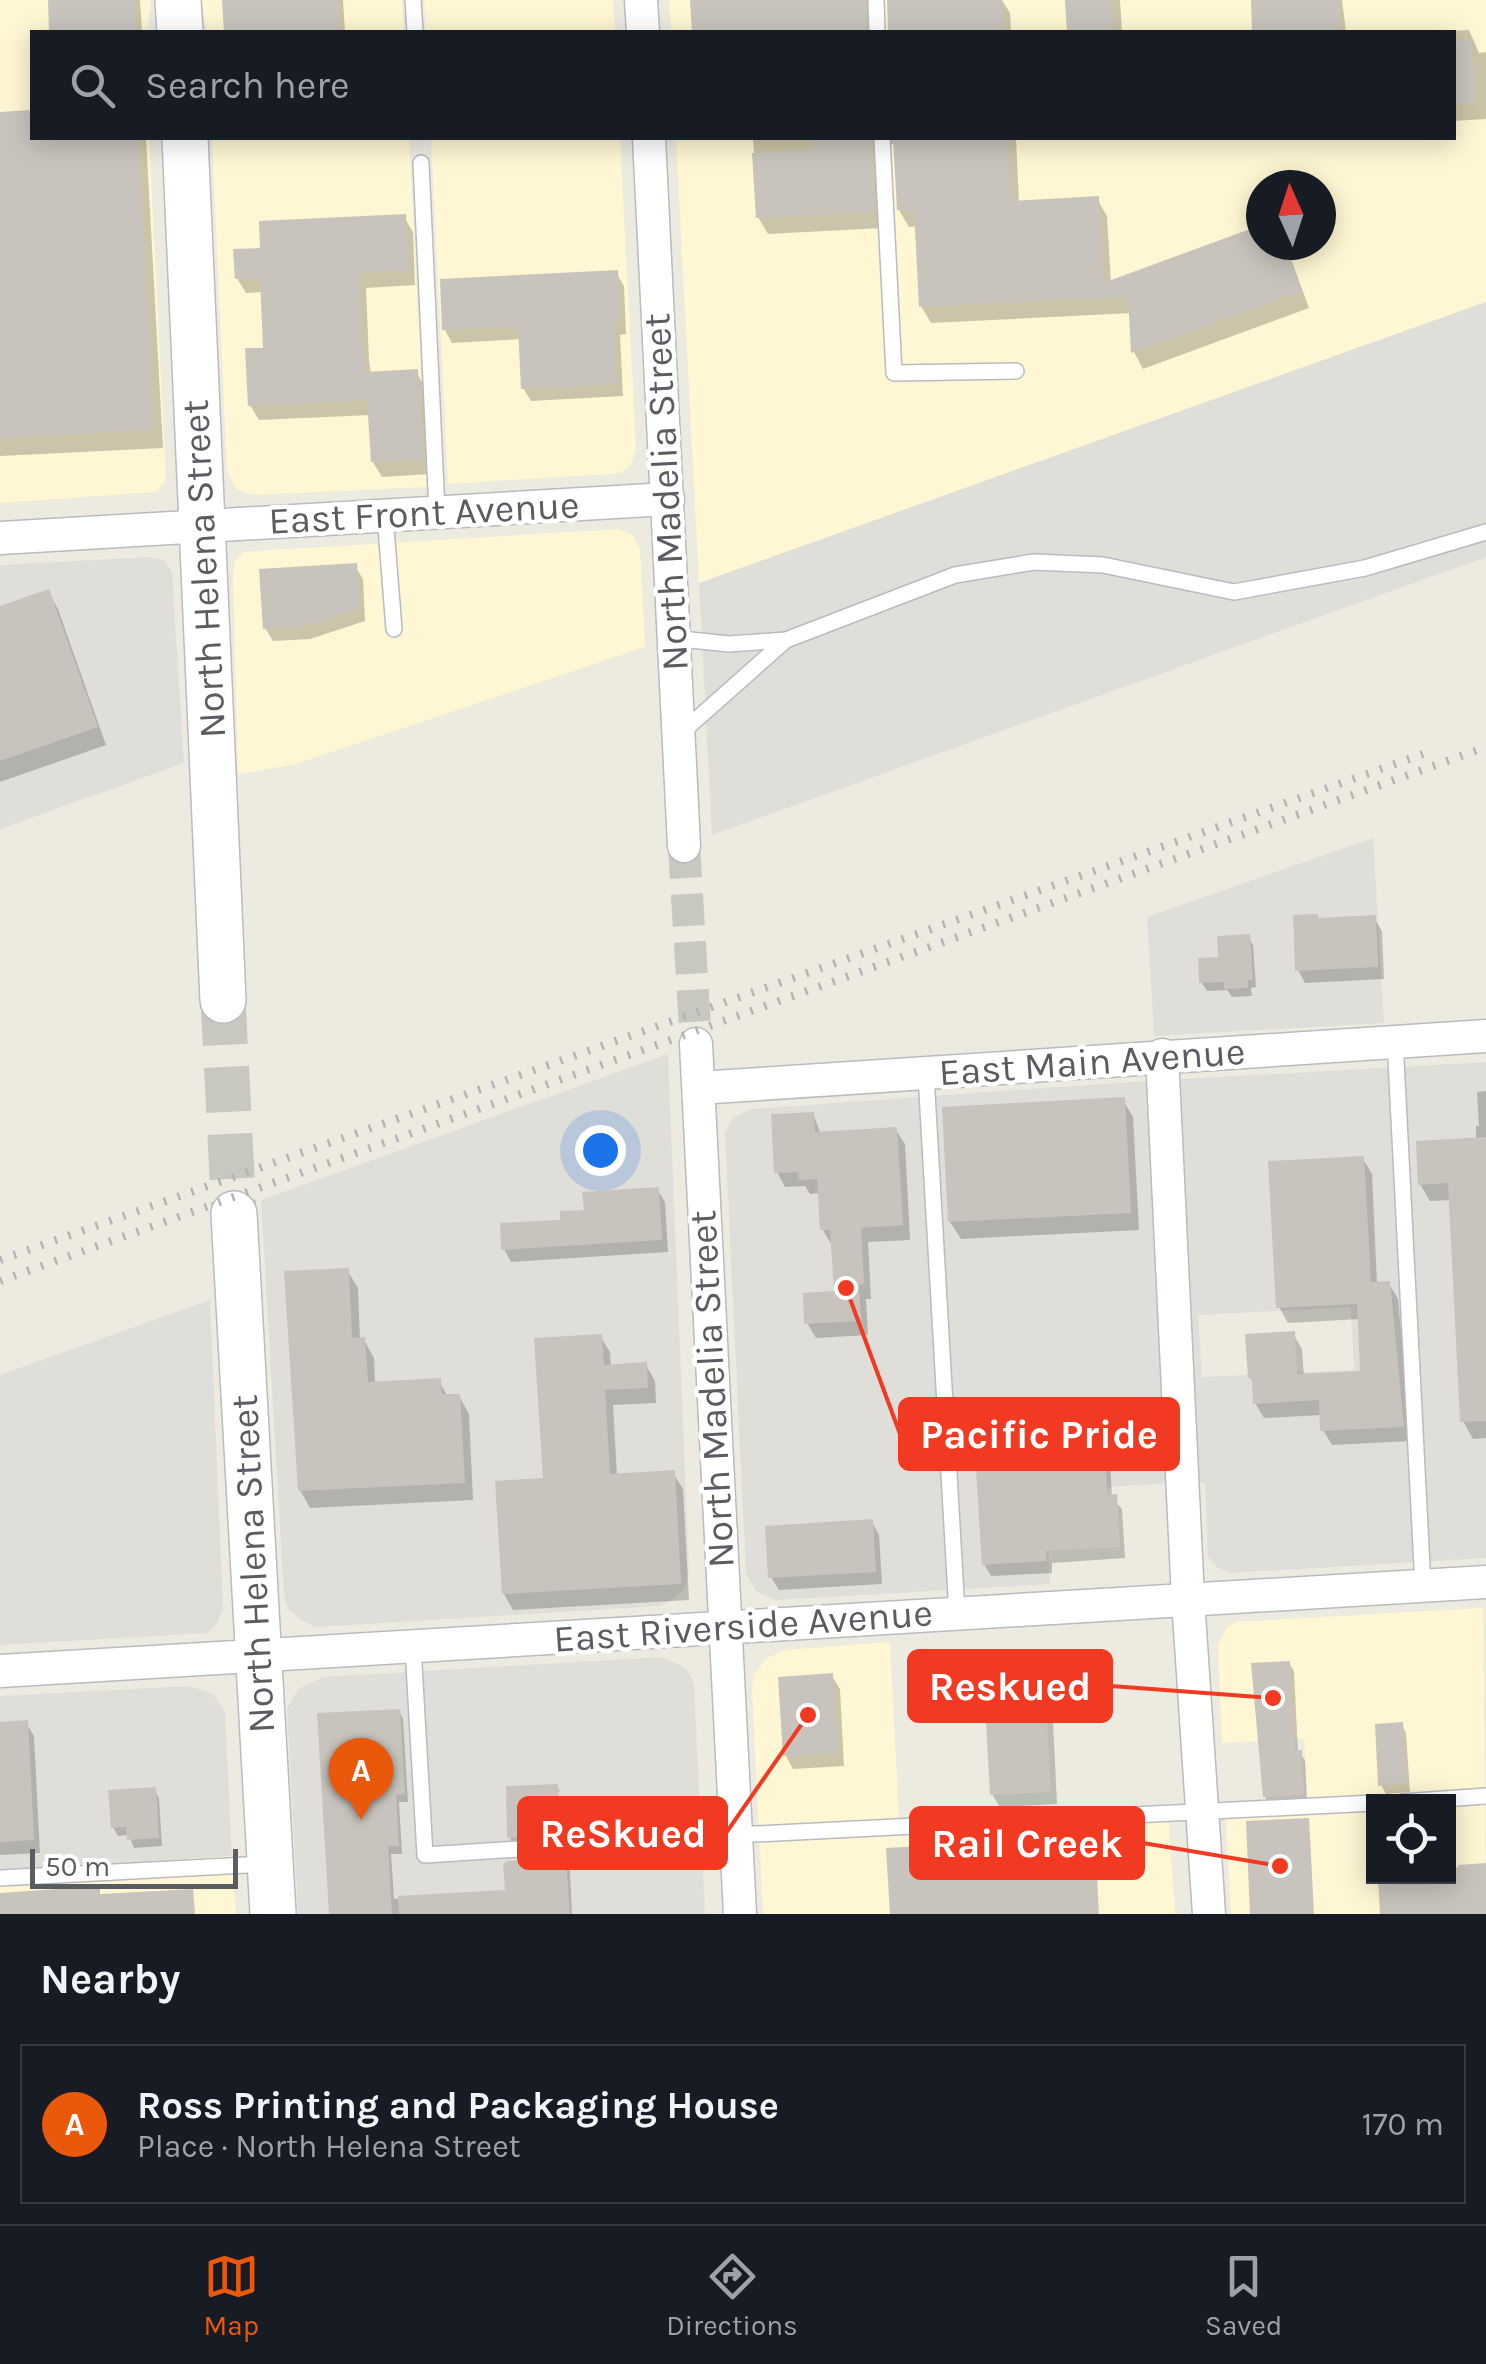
<!DOCTYPE html>
<html lang="en">
<head>
<meta charset="utf-8">
<style>
	:root { --surface:#171b24; --page:#242831; --text:#f1f3f6; --muted:#9ea1a6; --line:#363941; --accent:#ea580c }
	body { margin:0; font-family:Karla,sans-serif; background:var(--page); color:var(--text) }
	.controls { position:absolute; right:30px; bottom:30px; display:grid; overflow:hidden; border-radius:0px; box-shadow:0 5px 25px #0003 }
	.controls button { width:90px; height:90px; display:grid; place-items:center; padding:0; border:0; border-bottom:2px solid var(--line); background:var(--surface); color:var(--text); font:50px sans-serif }
	.compass { position:absolute; left:1246px; top:170px; width:90px; height:90px; border-radius:50%; background:var(--surface); box-shadow:0 5px 25px #0003; rotate:357deg }
	.scale { position:absolute; left:30px; bottom:25px; width:208px; box-sizing:border-box; padding-left:10px; border:5px solid #595d62; border-top:0; font-size:28px; line-height:35px; white-space:nowrap; color:#595d62; -webkit-text-stroke:8px #fff; paint-order:stroke }
	.you { position:absolute; left:600px; top:1150px; width:35px; height:35px; margin:-25px; border:8px solid #fff; border-radius:50%; background:#1a73e8; box-shadow:0 0 0 15px #1a73e833 }
	.badge { display:grid; place-items:center; width:65px; height:65px; border-radius:50%; background:var(--accent); color:#fff; font-size:32px; font-weight:700 }
	.pin { position:absolute; translate:-50% -82px; filter:drop-shadow(0 2px 5px #0008) }
	.pin::after { content:''; position:absolute; top:52px; width:35px; height:30px; background:inherit; clip-path:polygon(0 0,100% 0,50% 100%) }
	.list { margin:0; padding:0; list-style:none }
	h2 { display:flex; justify-content:space-between; align-items:center; height:130px; margin:0; padding:0 40px; font-size:42px }
	h2 small { font-size:32px; font-weight:400; color:var(--muted) }
	.list li { display:grid; grid-template-columns:65px 1fr auto; gap:30px; align-items:center; box-sizing:border-box; height:160px; margin:0 20px 20px; padding:0 20px; border:2px solid var(--line); border-radius:0px }
	.list b { display:block; font-size:38px; white-space:nowrap }
	.list p { margin:0; font-size:32px; white-space:nowrap; color:var(--muted) }
	.list em { font-size:32px; font-style:normal; color:var(--muted) }
	.icon { flex:none; width:55px; height:55px; fill:none; stroke:currentColor; stroke-width:2; stroke-linecap:round; stroke-linejoin:round }
	.map { position:relative; flex:none; width:1486px; height:1914px; overflow:hidden }
	.search { position:absolute; background:var(--surface); box-shadow:0 5px 25px #0003; left:30px; right:30px; top:30px; height:110px; display:flex; align-items:center; gap:25px; box-sizing:border-box; padding:0 35px; border-radius:0px; color:var(--muted); font-size:38px }
	.sheet { height:310px; background:var(--surface) }
	nav { display:flex; justify-content:space-around; align-items:center; box-sizing:border-box; height:140px; border-top:2px solid var(--line); background:var(--surface); font-size:28px; color:var(--muted) }
	nav a { display:grid; justify-items:center; gap:5px }
	nav .on { color:var(--accent) }
	.map>svg:first-child { display:block }
	.commercial { fill:#fff6d3; fill-rule:evenodd }
	.industrial { fill:#e0ded8; fill-rule:evenodd }
	.shadow { fill:#0003 }
	.building { fill:#c8c4bd }
	.lines { fill:none; stroke-linecap:round; stroke-linejoin:round }
	.street-tunnel { stroke:#c8c8c0; stroke-width:32; stroke-dasharray:32 16; stroke-linecap:butt }
	.secondary-tunnel { stroke:#c8c8c0; stroke-width:45; stroke-dasharray:45 22; stroke-linecap:butt }
	.lane-casing { stroke:#b8bbc0; stroke-width:18 }
	.street-casing { stroke:#b8bbc0; stroke-width:35 }
	.secondary-casing { stroke:#b9bcc3; stroke-width:48 }
	.lane { stroke:#fff; stroke-width:15 }
	.street { stroke:#fff; stroke-width:32 }
	.secondary { stroke:#fff; stroke-width:45 }
	.rail { stroke:#b4b5b5; stroke-width:8; stroke-dasharray:2.5 12; stroke-linecap:butt }
	.labels { text-anchor:middle; dominant-baseline:central; stroke-width:9; stroke-linejoin:round; paint-order:stroke }
	.street-label { font-size:38px; fill:#595d62; stroke:#fff }
	.leader { fill:none; stroke:#f13a21; stroke-width:4 }
	.callout-dot { fill:#f13a21; stroke:#fff; stroke-width:4 }
	.callout { fill:#f13a21; stroke:#f13a21; stroke-width:4 }
	.callout-label { font-size:40px; text-anchor:middle; font-weight:bold; fill:#fff }
</style>
</head>
<body>
<div class="map">
<svg width="1486" height="1914" viewBox="0 0 1486 1914">
	<rect width="100%" height="100%" fill="#edebe0"/>
	<g class="commercial">
		<path d="M 0,0 L 151,0 L 147,32 L 32,32 L 32,138 L 149,138 L 166,477 L 164,484 L 155,492 L 0,503 Z"/>
		<path d="M 201,0 L 402,0 L 404,32 L 207,32 Z"/>
		<path d="M 424,0 L 613,0 L 615,32 L 426,32 Z"/>
		<path d="M 669,0 L 1486,0 L 1486,302 L 699,583 L 676,138 L 1454,138 L 1454,32 L 671,32 ZM 1261,185 L 1321,185 L 1321,245 L 1261,245 Z"/>
		<path d="M 212,138 L 409,138 L 427,487 L 253,495 L 238,490 L 233,484 L 227,469 Z"/>
		<path d="M 431,138 L 620,138 L 636,449 L 631,464 L 621,473 L 448,484 Z"/>
		<path d="M 619,529 L 632,535 L 640,548 L 645,647 L 296,764 L 238,774 L 233,574 L 235,561 L 243,552 Z"/>
		<path d="M 1483,1608 L 1486,1914 L 1231,1914 L 1225,1809 L 1308,1804 L 1304,1739 L 1222,1743 L 1218,1645 L 1228,1626 L 1237,1622 ZM 1374,1802 L 1448,1802 L 1448,1876 L 1374,1876 Z"/>
		<path d="M 890,1642 L 899,1824 L 1168,1809 L 1175,1914 L 763,1914 L 752,1690 L 754,1674 L 767,1658 L 786,1650 Z"/>
		<path d="M 232,1856 L 236,1914 L 0,1914 L 0,1870 Z"/>
	</g>
	<g class="industrial">
		<path d="M 1486,302 L 1486,557 L 712,835 L 699,583 Z"/>
		<path d="M 149,557 L 164,560 L 172,572 L 184,763 L 0,829 L 0,565 Z"/>
		<path d="M 1373,838 L 1384,1023 L 1154,1036 L 1147,917 Z"/>
		<path d="M 668,1054 L 689,1573 L 683,1590 L 671,1601 L 659,1606 L 317,1627 L 302,1621 L 288,1608 L 284,1595 L 261,1200 Z"/>
		<path d="M 1486,1062 L 1486,1558 L 1230,1573 L 1217,1567 L 1208,1557 L 1205,1482 L 1157,1484 L 1045,1491 L 1050,1584 L 777,1600 L 757,1592 L 746,1574 L 725,1133 L 733,1118 L 750,1109 L 1114,1083 ZM 1351,1307 L 1354,1370 L 1202,1377 L 1198,1315 Z"/>
		<path d="M 210,1300 L 223,1609 L 217,1624 L 207,1633 L 0,1645 L 0,1375 Z"/>
		<path d="M 661,1657 L 682,1666 L 690,1674 L 694,1685 L 705,1914 L 298,1914 L 287,1709 L 298,1689 L 323,1677 Z"/>
		<path d="M 189,1686 L 214,1694 L 225,1713 L 232,1856 L 0,1870 L 0,1696 Z"/>
	</g>
	<g class="shadow">
		<path d="M 50,0 L 140,0 L 142,32 L 52,32 Z"/>
		<path d="M 225,0 L 343,0 L 345,32 L 227,32 Z"/>
		<path d="M 867,0 L 873,10 L 874,32 L 694,32 L 693,2 Z"/>
		<path d="M 1002,0 L 1010,13 L 1011,32 L 890,32 L 890,1 Z"/>
		<path d="M 1068,0 L 1120,0 L 1122,32 L 1069,32 Z"/>
		<path d="M 1253,0 L 1342,0 L 1346,32 L 1255,32 Z"/>
		<path d="M 1469,30 L 1479,53 L 1486,52 L 1486,119 L 1454,121 L 1454,32 L 1434,32 Z"/>
		<path d="M 32,112 L 32,138 L 146,138 L 163,448 L 0,456 L 0,114 Z"/>
		<path d="M 753,138 L 1016,138 L 1019,203 L 1097,199 L 1107,216 L 1111,283 L 1261,228 L 1261,245 L 1286,245 L 1309,308 L 1143,369 L 1134,352 L 1132,313 L 931,323 L 921,306 L 917,226 L 909,227 L 899,210 L 896,144 L 886,144 L 883,228 L 768,234 L 758,217 Z"/>
		<path d="M 404,217 L 413,232 L 415,285 L 366,288 L 369,360 L 371,374 L 416,372 L 425,387 L 429,474 L 382,477 L 373,462 L 371,415 L 259,420 L 250,405 L 266,350 L 263,292 L 246,293 L 237,278 L 263,250 Z"/>
		<path d="M 616,273 L 624,286 L 626,334 L 620,335 L 623,396 L 531,401 L 523,388 L 521,339 L 452,343 L 445,330 Z"/>
		<path d="M 355,566 L 363,579 L 365,621 L 310,639 L 273,641 L 265,628 Z"/>
		<path d="M 48,592 L 58,609 L 106,745 L 0,782 L 0,609 Z"/>
		<path d="M 1374,918 L 1382,931 L 1384,979 L 1305,983 L 1298,970 L 1319,921 Z"/>
		<path d="M 1248,937 L 1253,945 L 1256,987 L 1251,988 L 1252,996 L 1232,997 L 1227,990 L 1207,991 L 1202,983 L 1221,959 Z"/>
		<path d="M 1486,1091 L 1486,1438 L 1473,1439 L 1463,1421 L 1451,1200 L 1430,1201 L 1420,1184 L 1476,1140 L 1476,1126 L 1479,1126 L 1477,1092 Z"/>
		<path d="M 1123,1100 L 1133,1117 L 1139,1230 L 961,1239 L 950,1222 Z"/>
		<path d="M 813,1114 L 821,1134 L 896,1130 L 905,1144 L 910,1240 L 868,1242 L 871,1299 L 866,1299 L 868,1335 L 816,1338 L 807,1323 L 837,1293 L 831,1244 L 823,1230 L 820,1193 L 810,1194 L 805,1186 L 785,1187 L 777,1172 Z"/>
		<path d="M 1363,1159 L 1372,1174 L 1377,1284 L 1389,1284 L 1398,1299 L 1411,1441 L 1332,1445 L 1323,1430 L 1322,1415 L 1264,1418 L 1255,1403 L 1254,1385 L 1250,1377 L 1293,1334 L 1302,1349 L 1304,1376 L 1362,1373 L 1360,1319 L 1288,1323 L 1279,1307 Z"/>
		<path d="M 657,1189 L 665,1202 L 668,1252 L 511,1262 L 504,1249 L 586,1212 Z"/>
		<path d="M 347,1270 L 358,1288 L 360,1340 L 364,1340 L 374,1358 L 375,1384 L 439,1381 L 448,1397 L 459,1396 L 469,1414 L 473,1500 L 310,1508 L 300,1490 Z"/>
		<path d="M 600,1336 L 610,1352 L 611,1367 L 646,1365 L 655,1381 L 656,1403 L 613,1405 L 617,1476 L 673,1473 L 683,1489 L 689,1600 L 513,1610 L 504,1594 Z"/>
		<path d="M 1103,1448 L 1110,1460 L 1112,1497 L 1122,1509 L 1125,1558 L 1052,1563 L 1052,1573 L 991,1576 L 984,1564 L 1045,1469 Z"/>
		<path d="M 872,1522 L 879,1535 L 882,1584 L 779,1590 L 771,1577 Z"/>
		<path d="M 1289,1663 L 1294,1671 L 1298,1752 L 1305,1760 L 1307,1803 L 1270,1805 L 1265,1797 Z"/>
		<path d="M 1043,1668 L 1051,1681 L 1057,1804 L 1000,1807 L 992,1794 Z"/>
		<path d="M 832,1676 L 840,1689 L 844,1766 L 793,1769 L 786,1756 Z"/>
		<path d="M 399,1711 L 403,1719 L 408,1802 L 399,1802 L 402,1854 L 391,1854 L 394,1899 L 507,1893 L 565,1863 L 570,1871 L 572,1914 L 331,1914 Z"/>
		<path d="M 26,1723 L 34,1736 L 40,1853 L 0,1855 L 0,1724 Z"/>
		<path d="M 1402,1725 L 1406,1733 L 1410,1792 L 1386,1794 L 1381,1785 Z"/>
		<path d="M 557,1787 L 560,1792 L 556,1792 L 557,1843 L 514,1846 L 510,1838 Z"/>
		<path d="M 154,1790 L 159,1798 L 162,1846 L 134,1848 L 129,1835 L 118,1836 L 113,1827 Z"/>
		<path d="M 1486,1866 L 1486,1914 L 1382,1914 L 1448,1876 L 1448,1868 Z"/>
	</g>
	<g class="building">
		<path d="M 48,0 L 135,0 L 137,32 L 49,32 Z"/>
		<path d="M 222,0 L 338,0 L 340,32 L 224,32 Z"/>
		<path d="M 690,0 L 865,0 L 866,32 L 692,32 Z"/>
		<path d="M 887,0 L 1002,0 L 1003,32 L 888,32 Z"/>
		<path d="M 1065,0 L 1112,0 L 1114,32 L 1067,32 Z"/>
		<path d="M 1251,0 L 1339,0 L 1340,30 L 1252,32 Z"/>
		<path d="M 1471,40 L 1475,103 L 1454,104 L 1454,41 Z"/>
		<path d="M 32,110 L 32,138 L 138,138 L 154,430 L 0,438 L 0,112 Z"/>
		<path d="M 812,138 L 871,138 L 874,212 L 756,218 L 752,153 L 812,150 Z"/>
		<path d="M 893,138 L 1008,138 L 1011,201 L 1099,196 L 1103,283 L 1261,225 L 1261,245 L 1285,245 L 1302,291 L 1131,353 L 1128,297 L 919,307 L 914,210 L 897,210 Z"/>
		<path d="M 406,214 L 408,271 L 359,273 L 362,343 L 366,372 L 418,369 L 422,460 L 371,462 L 367,400 L 248,406 L 245,348 L 263,348 L 260,278 L 235,279 L 233,249 L 260,248 L 259,221 Z"/>
		<path d="M 618,270 L 620,322 L 614,322 L 617,384 L 521,389 L 518,327 L 442,330 L 440,279 Z"/>
		<path d="M 357,563 L 359,608 L 302,627 L 263,629 L 259,569 Z"/>
		<path d="M 49,589 L 98,727 L 0,761 L 0,606 Z"/>
		<path d="M 1318,914 L 1318,918 L 1376,915 L 1378,967 L 1295,971 L 1293,915 Z"/>
		<path d="M 1250,934 L 1253,980 L 1248,980 L 1248,988 L 1224,989 L 1224,982 L 1199,983 L 1198,958 L 1218,957 L 1217,936 Z"/>
		<path d="M 1125,1097 L 1131,1213 L 948,1222 L 942,1107 Z"/>
		<path d="M 814,1112 L 815,1132 L 897,1127 L 903,1225 L 861,1228 L 864,1284 L 859,1285 L 861,1321 L 804,1324 L 803,1293 L 834,1291 L 830,1230 L 820,1230 L 817,1179 L 799,1180 L 798,1172 L 774,1173 L 771,1114 Z"/>
		<path d="M 1486,1137 L 1486,1421 L 1460,1422 L 1448,1183 L 1418,1185 L 1416,1141 Z"/>
		<path d="M 1364,1156 L 1371,1282 L 1390,1281 L 1404,1427 L 1320,1431 L 1319,1400 L 1253,1404 L 1252,1378 L 1248,1378 L 1245,1334 L 1295,1331 L 1297,1374 L 1360,1371 L 1357,1304 L 1276,1308 L 1268,1161 Z"/>
		<path d="M 659,1187 L 662,1240 L 501,1250 L 500,1223 L 560,1220 L 560,1211 L 584,1210 L 582,1192 Z"/>
		<path d="M 349,1268 L 352,1338 L 365,1337 L 368,1382 L 441,1378 L 442,1394 L 460,1394 L 465,1483 L 298,1491 L 284,1271 Z"/>
		<path d="M 602,1334 L 604,1365 L 647,1362 L 648,1388 L 605,1390 L 610,1474 L 675,1470 L 681,1584 L 502,1594 L 495,1481 L 543,1478 L 534,1338 Z"/>
		<path d="M 1105,1445 L 1107,1495 L 1117,1494 L 1120,1547 L 1046,1551 L 1047,1561 L 982,1565 L 976,1470 L 1042,1466 L 1041,1449 Z"/>
		<path d="M 873,1519 L 876,1572 L 768,1578 L 765,1526 Z"/>
		<path d="M 1290,1661 L 1295,1750 L 1302,1750 L 1304,1795 L 1263,1797 L 1251,1663 Z"/>
		<path d="M 1044,1665 L 1051,1792 L 990,1795 L 983,1668 Z"/>
		<path d="M 833,1673 L 838,1753 L 783,1756 L 778,1677 Z"/>
		<path d="M 400,1709 L 405,1794 L 396,1795 L 399,1846 L 388,1846 L 392,1914 L 329,1914 L 317,1713 Z"/>
		<path d="M 28,1720 L 34,1840 L 0,1842 L 0,1722 Z"/>
		<path d="M 1403,1722 L 1407,1784 L 1378,1786 L 1375,1724 Z"/>
		<path d="M 558,1784 L 560,1835 L 507,1838 L 506,1786 Z"/>
		<path d="M 156,1787 L 159,1838 L 127,1840 L 126,1827 L 111,1828 L 108,1790 Z"/>
		<path d="M 1309,1818 L 1314,1914 L 1250,1914 L 1246,1821 Z"/>
		<path d="M 1095,1836 L 1099,1914 L 890,1914 L 886,1848 Z"/>
		<path d="M 560,1858 L 560,1861 L 566,1860 L 570,1914 L 399,1914 L 398,1896 L 505,1890 L 503,1864 L 508,1861 Z"/>
		<path d="M 1486,1863 L 1486,1914 L 1380,1914 L 1378,1876 L 1458,1876 L 1458,1865 Z"/>
		<path d="M 100,1886 L 100,1894 L 193,1889 L 195,1914 L 0,1914 L 0,1893 Z"/>
	</g>
	<g class="lines">
		<path class="street-tunnel" d="M 684,846 L 696,1044"/>
		<path class="secondary-tunnel" d="M 223,1000 L 234,1214"/>
		<g class="lane-casing">
			<g id="lane">
				<path d="M 413,0 L 415,32"/>
				<path d="M 876,0 L 877,32"/>
				<path d="M 882,138 L 894,373 L 1016,371"/>
				<path d="M 421,163 L 437,512"/>
				<path d="M 385,516 L 394,629"/>
				<path d="M 671,638 L 729,644 L 786,640 L 955,575 L 1034,562 L 1103,565 L 1234,592 L 1365,568 L 1486,532"/>
				<path d="M 680,734 L 786,640"/>
				<path d="M 1395,1041 L 1423,1586"/>
				<path d="M 926,1075 L 957,1613"/>
				<path d="M 413,1647 L 425,1855 L 735,1835 L 1374,1803"/>
				<path d="M 1402,1802 L 1486,1796"/>
				<path d="M 0,1878 L 266,1864"/>
			</g>
		</g>
		<g class="street-casing">
			<g id="street">
				<path d="M 641,0 L 643,32"/>
				<path d="M 649,138 L 684,846"/>
				<path d="M 0,538 L 668,499"/>
				<path d="M 696,1044 L 740,1914"/>
				<path d="M 1162,1055 L 1188,1599 L 1209,1914"/>
				<path d="M 699,1088 L 1486,1036"/>
				<path d="M 0,1671 L 1486,1582"/>
			</g>
		</g>
		<g class="secondary-casing">
			<g id="secondary">
				<path d="M 178,0 L 180,32"/>
				<path d="M 185,138 L 223,1000"/>
				<path d="M 234,1214 L 273,1914"/>
			</g>
		</g>
		<use href="#lane" class="lane"/>
		<use href="#street" class="street"/>
		<use href="#secondary" class="secondary"/>
		<g class="rail">
			<path d="M 0,1260 L 1423,754"/>
			<path d="M 0,1281 L 1486,747"/>
		</g>
	</g>
	<g class="labels">
		<g class="street-label">
			<text transform="translate(666 492) rotate(-93)">North Madelia Street</text>
			<text transform="translate(424 513) rotate(-3)">East Front Avenue</text>
			<text transform="translate(204 569) rotate(-93)">North Helena Street</text>
			<text transform="translate(1092 1062) rotate(-4)">East Main Avenue</text>
			<text transform="translate(712 1389) rotate(-93)">North Madelia Street</text>
			<text transform="translate(253 1564) rotate(-93)">North Helena Street</text>
			<text transform="translate(743 1626) rotate(-4)">East Riverside Avenue</text>
		</g>
	</g>
	<path class="leader" d="M846 1288L900 1434M1273 1698L1111 1686M808 1715L726 1833M1280 1866L1143 1843"/>
	<g class="callout-dot">
		<circle cx="846" cy="1288" r="10"/>
		<circle cx="1273" cy="1698" r="10"/>
		<circle cx="808" cy="1715" r="10"/>
		<circle cx="1280" cy="1866" r="10"/>
	</g>
	<g class="callout">
		<rect x="900" y="1399" width="278" height="70" rx="10"/>
		<rect x="909" y="1651" width="202" height="70" rx="10"/>
		<rect x="519" y="1798" width="207" height="70" rx="10"/>
		<rect x="911" y="1808" width="232" height="70" rx="10"/>
	</g>
	<g class="callout-label">
		<text x="1039" y="1448">Pacific Pride</text>
		<text x="1010" y="1700">Reskued</text>
		<text x="623" y="1847">ReSkued</text>
		<text x="1027" y="1857">Rail Creek</text>
	</g>
</svg>
<div class="controls">
<button><svg class="icon" aria-label="locate" viewBox="0 0 24 24"><circle cx="12" cy="12" r="6"/><path d="M12 2v4M12 18v4M2 12h4M18 12h4"/></svg></button>
</div>
<svg class="compass" viewBox="-18 -18 36 36"><path d="M0-13l5 13h-10z" fill="#e53935"/><path d="M0 13l5-13h-10z" fill="#9ea1a6"/></svg>
<div class="scale">50 m</div>
<div class="you"></div>
<div class="pin badge" style="left:361px;top:1820px">A</div>
<div class="search"><svg class="icon" aria-label="search" viewBox="0 0 24 24"><circle cx="10" cy="10" r="6"/><path d="M15 15l6 6"/></svg>Search here</div>
</div>
<section class="sheet">
<h2>Nearby<small></small></h2>
<ul class="list">
<li><span class="badge">A</span><div><b>Ross Printing and Packaging House</b><p>Place · North Helena Street</p></div><em>170 m</em></li>
</ul>
</section>
<nav>
<a class="on"><svg class="icon" aria-label="map" viewBox="0 0 24 24"><path d="M3 6l6-2 6 2 6-2v14l-6 2-6-2-6 2zM9 4v14M15 6v14"/></svg>Map</a>
<a><svg class="icon" aria-label="directions" viewBox="0 0 24 24"><path d="M12 3l9 9-9 9-9-9zM9 14v-3h6M13 9l2 2-2 2"/></svg>Directions</a>
<a><svg class="icon" aria-label="saved" viewBox="0 0 24 24"><path d="M7 4h10v16l-5-4-5 4z"/></svg>Saved</a>
</nav>
</body>
</html>
